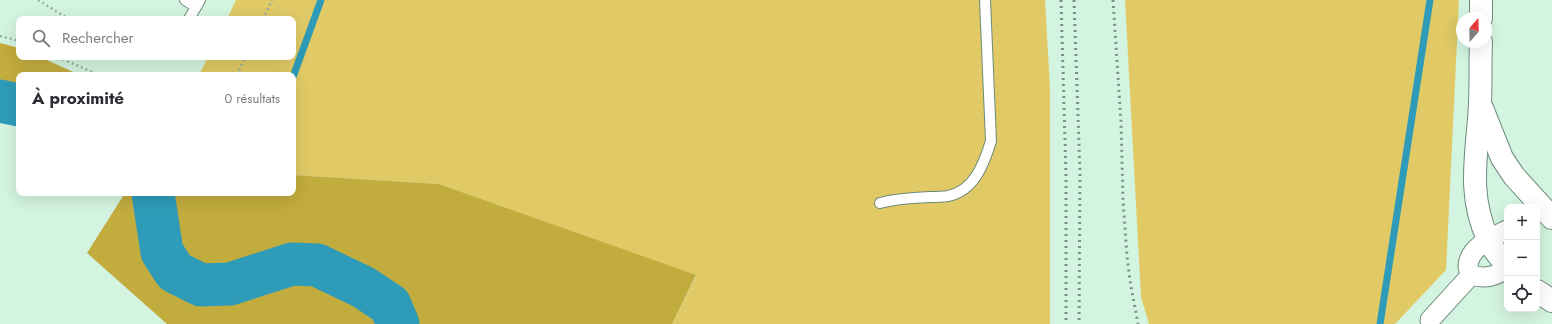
<!DOCTYPE html>
<html lang="fr">
<head>
<meta charset="utf-8">
<style>
	:root { --surface:#fff; --page:#f2f2f3; --text:#2b2b33; --muted:#7c7c81; --line:#e1e1e2 }
	body { margin:0; font-family:Jost,sans-serif; background:var(--page); color:var(--text) }
	.controls { position:absolute; right:12px; bottom:12px; display:grid; overflow:hidden; border-radius:8px; box-shadow:0 4px 16px #0002 }
	.controls button { width:36px; height:36px; display:grid; place-items:center; padding:0; border:0; border-bottom:1px solid var(--line); background:var(--surface); color:var(--text); font:20px sans-serif }
	.compass { position:absolute; left:1456px; top:12px; width:36px; height:36px; border-radius:50%; background:var(--surface); box-shadow:0 4px 16px #0002; rotate:20deg }
	.list { margin:0; padding:0; list-style:none }
	h2 { display:flex; justify-content:space-between; align-items:center; height:52px; margin:0; padding:0 16px; font-size:17px }
	h2 small { font-size:13px; font-weight:400; color:var(--muted) }
	.icon { flex:none; width:22px; height:22px; fill:none; stroke:currentColor; stroke-width:2; stroke-linecap:round; stroke-linejoin:round }
	.map { position:relative; flex:none; width:1552px; height:324px; overflow:hidden }
	.search { position:absolute; background:var(--surface); box-shadow:0 4px 16px #0002; left:16px; top:16px; width:280px; height:44px; display:flex; align-items:center; gap:10px; box-sizing:border-box; padding:0 14px; border-radius:8px; color:var(--muted); font-size:15px }
	.panel { position:absolute; background:var(--surface); box-shadow:0 4px 16px #0002; left:16px; top:72px; width:280px; height:124px; border-radius:8px }
	.map>svg:first-child { display:block }
	.green { fill:#e1ca65 }
	.forest { fill:#c3ac3e }
	.lines { fill:none; stroke-linecap:round; stroke-linejoin:round }
	.stream { stroke:#2e9cb8; stroke-width:7 }
	.river { stroke:#2e9cb8; stroke-width:43 }
	.service-casing { stroke:#6d8b79; stroke-width:12 }
	.minor-casing { stroke:#6d8b79; stroke-width:21 }
	.tertiary-casing { stroke:#6d8b79; stroke-width:24 }
	.path { stroke:#97b1a1; stroke-width:2.5; stroke-dasharray:2 3; stroke-linecap:butt }
	.service { stroke:#fff; stroke-width:10 }
	.minor { stroke:#fff; stroke-width:19 }
	.tertiary { stroke:#fff; stroke-width:22 }
	.rail { stroke:#7b9284; stroke-width:3; stroke-dasharray:2 4; stroke-linecap:butt }
</style>
</head>
<body>
<div class="map">
<svg width="1552" height="324" viewBox="0 0 1552 324">
	<rect width="100%" height="100%" fill="#d3f4e0"/>
	<g class="green">
		<path d="M 236,0 L 1045,0 L 1050,88 L 1050,324 L 672,324 L 696,276 L 439,184 L 293,175 L 293,75 L 199,75 L 208,57 L 293,57 L 293,19 L 227,19 Z"/>
		<path d="M 1125,0 L 1459,0 L 1446,270 L 1395,324 L 1149,324 L 1141,297 Z"/>
	</g>
	<g class="forest">
		<path d="M 0,43 L 19,48 L 19,57 L 40,57 L 80,75 L 19,75 L 19,120 L 0,115 Z"/>
		<path d="M 293,175 L 439,184 L 696,275 L 672,324 L 167,324 L 87,253 L 125,193 L 293,193 Z"/>
	</g>
	<g class="lines">
		<g class="stream">
			<path d="M 293,77 L 321,0"/>
			<path d="M 1380,324 L 1430,0"/>
		</g>
		<g class="river">
			<path d="M 0,101 L 19,105"/>
			<path d="M 153,193 L 162,252 L 175,272 L 201,285 L 230,284 L 292,264 L 317,265 L 363,287 L 390,305 L 398,324"/>
		</g>
		<g class="service-casing">
			<g id="service">
				<path d="M 185,0 L 196,7"/>
				<path d="M 189,19 L 200,0"/>
				<path d="M 880,203 C 897,198 912,198 929,197 C 935,197 942,197 948,196 C 974,191 984,164 991,141 L 985,0"/>
			</g>
		</g>
		<g class="minor-casing">
			<g id="minor">
				<path d="M 1507,230 C 1493,237 1469,247 1468,266 C 1468,269 1470,273 1471,275 C 1485,279 1495,277 1507,268"/>
				<path d="M 1430,320 L 1471,275"/>
			</g>
		</g>
		<g class="tertiary-casing">
			<g id="tertiary">
				<path d="M 1481,18 L 1481,0"/>
				<path d="M 1481,42 C 1480,62 1481,83 1480,103 C 1478,151 1466,192 1488,239 C 1492,249 1500,257 1507,266"/>
				<path d="M 1482,108 L 1502,158 L 1514,176 L 1552,218"/>
				<path d="M 1537,291 L 1552,301"/>
			</g>
		</g>
		<g class="path">
			<path d="M 38,0 L 69,19"/>
			<path d="M 263,19 L 272,0"/>
			<path d="M 0,36 L 19,41"/>
			<path d="M 58,57 L 99,75"/>
			<path d="M 129,57 L 131,58"/>
			<path d="M 237,75 L 245,57"/>
		</g>
		<use href="#service" class="service"/>
		<use href="#minor" class="minor"/>
		<use href="#tertiary" class="tertiary"/>
		<g class="rail">
			<path d="M 1061,0 L 1066,175 L 1066,324"/>
			<path d="M 1074,0 L 1080,173 L 1079,324"/>
			<path d="M 1113,0 L 1121,122 L 1123,200 L 1127,256 L 1130,281 L 1138,324"/>
		</g>
	</g>
</svg>
<div class="controls">
<button>+</button>
<button>−</button>
<button><svg class="icon" aria-label="locate" viewBox="0 0 24 24"><circle cx="12" cy="12" r="6"/><path d="M12 2v4M12 18v4M2 12h4M18 12h4"/></svg></button>
</div>
<svg class="compass" viewBox="-18 -18 36 36"><path d="M0-13l5 13h-10z" fill="#e53935"/><path d="M0 13l5-13h-10z" fill="#7c7c81"/></svg>
<div class="search"><svg class="icon" aria-label="search" viewBox="0 0 24 24"><circle cx="10" cy="10" r="6"/><path d="M15 15l6 6"/></svg>Rechercher</div>
<section class="panel">
<h2>À proximité<small>0 résultats</small></h2>
<ul class="list">
</ul>
</section>
</div>
</body>
</html>
